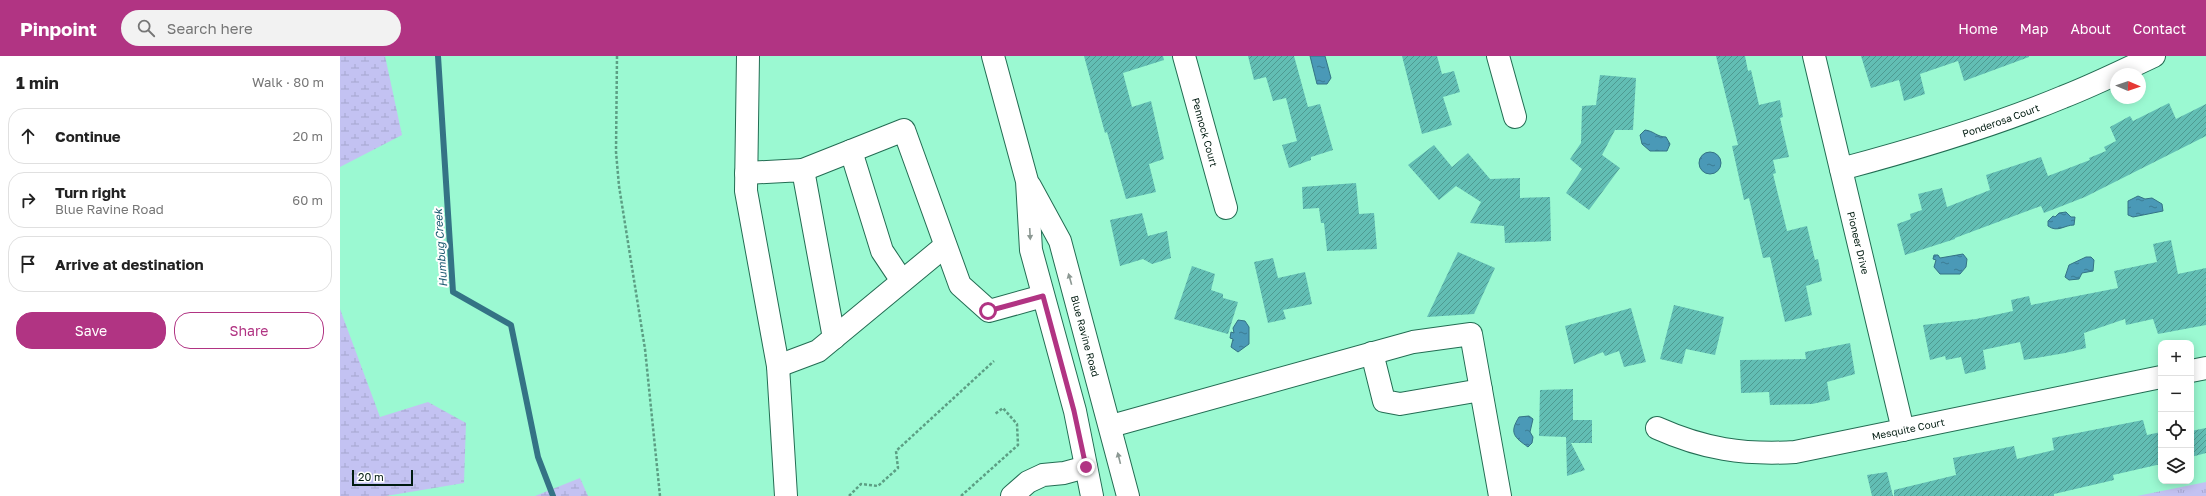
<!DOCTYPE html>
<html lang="en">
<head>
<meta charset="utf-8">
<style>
	:root { --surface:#fff; --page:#f2f2f2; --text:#222; --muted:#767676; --line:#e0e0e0; --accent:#b13483 }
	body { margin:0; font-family:"Golos Text",sans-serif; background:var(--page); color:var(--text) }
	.controls { position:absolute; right:12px; bottom:12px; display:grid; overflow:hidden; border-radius:8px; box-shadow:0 2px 10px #0003 }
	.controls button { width:36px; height:36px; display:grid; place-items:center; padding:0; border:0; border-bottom:1px solid var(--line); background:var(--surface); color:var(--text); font:20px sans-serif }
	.compass { position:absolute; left:1770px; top:12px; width:36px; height:36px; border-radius:50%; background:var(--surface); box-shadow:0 2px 10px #0003; rotate:92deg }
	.scale { position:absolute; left:12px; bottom:10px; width:61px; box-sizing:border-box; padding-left:4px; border:2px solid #001b10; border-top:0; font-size:11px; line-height:14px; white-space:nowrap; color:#001b10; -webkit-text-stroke:3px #fff; paint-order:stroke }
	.stop { position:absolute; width:12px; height:12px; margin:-9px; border:3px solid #b13483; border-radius:50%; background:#fff }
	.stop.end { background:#b13483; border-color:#fff; box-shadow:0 1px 4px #0008 }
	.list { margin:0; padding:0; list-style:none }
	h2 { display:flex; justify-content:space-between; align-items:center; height:52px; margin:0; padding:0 16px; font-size:17px }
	h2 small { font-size:13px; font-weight:400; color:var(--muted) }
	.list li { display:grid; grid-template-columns:26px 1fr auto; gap:12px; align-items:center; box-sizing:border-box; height:56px; margin:0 8px 8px; padding:0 8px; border:1px solid var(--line); border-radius:16px }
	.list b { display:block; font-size:15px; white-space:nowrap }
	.list p { margin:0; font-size:13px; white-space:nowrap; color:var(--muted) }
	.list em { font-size:13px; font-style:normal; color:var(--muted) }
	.actions { display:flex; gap:8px; padding:12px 16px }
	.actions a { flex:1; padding:9px 0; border:1px solid var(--accent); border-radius:16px; text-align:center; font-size:14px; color:var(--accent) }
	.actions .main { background:var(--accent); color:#fff }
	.icon { flex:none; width:22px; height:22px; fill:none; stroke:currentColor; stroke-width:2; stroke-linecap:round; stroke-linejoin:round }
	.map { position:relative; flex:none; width:1866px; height:440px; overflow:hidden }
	header { display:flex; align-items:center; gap:24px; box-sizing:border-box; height:56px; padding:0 20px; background:var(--accent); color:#fff }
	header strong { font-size:19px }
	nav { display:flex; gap:22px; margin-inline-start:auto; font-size:14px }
	.search { width:280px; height:36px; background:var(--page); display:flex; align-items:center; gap:10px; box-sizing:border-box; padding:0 14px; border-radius:22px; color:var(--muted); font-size:15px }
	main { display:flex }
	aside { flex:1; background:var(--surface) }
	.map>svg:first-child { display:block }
	.grass { fill:url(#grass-tufts) }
	.wetland { fill:url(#wetland-marsh) }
	.water { fill:url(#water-ripples); stroke:#347385 }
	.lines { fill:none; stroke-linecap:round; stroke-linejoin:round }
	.stream { stroke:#347385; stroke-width:6 }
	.building { fill:url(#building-hatch) }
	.minor-casing { stroke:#236d53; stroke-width:24 }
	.major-casing { stroke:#236d53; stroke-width:24 }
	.path { stroke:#5c9f84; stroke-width:2.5; stroke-dasharray:3 2; stroke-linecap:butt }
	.minor { stroke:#fff; stroke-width:22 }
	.major { stroke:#fff; stroke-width:22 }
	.oneway { fill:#8c9893 }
	.route { stroke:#b13483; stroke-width:5 }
	.labels { text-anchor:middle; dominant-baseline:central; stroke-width:4; stroke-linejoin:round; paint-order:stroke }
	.street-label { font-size:10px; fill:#001b10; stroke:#fff }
	.water-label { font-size:11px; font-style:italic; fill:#1c5b71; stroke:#fff }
</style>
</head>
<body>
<header>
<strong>Pinpoint</strong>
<div class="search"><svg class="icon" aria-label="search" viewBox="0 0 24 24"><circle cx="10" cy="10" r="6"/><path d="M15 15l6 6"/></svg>Search here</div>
<nav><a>Home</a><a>Map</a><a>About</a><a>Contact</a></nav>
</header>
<main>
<aside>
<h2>1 min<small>Walk · 80 m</small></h2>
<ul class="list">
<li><svg class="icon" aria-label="ahead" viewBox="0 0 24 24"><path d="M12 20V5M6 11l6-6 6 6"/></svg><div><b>Continue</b></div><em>20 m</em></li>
<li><svg class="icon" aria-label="right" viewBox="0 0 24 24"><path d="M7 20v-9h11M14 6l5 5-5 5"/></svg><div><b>Turn right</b><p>Blue Ravine Road</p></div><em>60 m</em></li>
<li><svg class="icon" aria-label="arrive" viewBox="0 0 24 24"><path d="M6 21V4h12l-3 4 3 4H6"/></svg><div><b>Arrive at destination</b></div></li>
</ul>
<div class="actions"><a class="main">Save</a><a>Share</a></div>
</aside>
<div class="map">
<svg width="1866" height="440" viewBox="0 0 1866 440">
	<defs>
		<pattern id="grass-tufts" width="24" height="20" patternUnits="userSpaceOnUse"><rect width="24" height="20" fill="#c3c2f2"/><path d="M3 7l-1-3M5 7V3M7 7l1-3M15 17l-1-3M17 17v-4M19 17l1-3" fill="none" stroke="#a6a6ce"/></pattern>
		<pattern id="wetland-marsh" width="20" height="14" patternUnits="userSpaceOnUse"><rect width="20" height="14" fill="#c3c2f2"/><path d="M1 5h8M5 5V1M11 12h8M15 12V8" fill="none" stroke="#a6a6ce"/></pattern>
		<pattern id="water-ripples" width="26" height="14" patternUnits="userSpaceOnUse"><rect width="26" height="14" fill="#4a99b7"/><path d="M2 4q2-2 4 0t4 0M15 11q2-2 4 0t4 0" fill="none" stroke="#3b7c93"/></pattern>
		<pattern id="building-hatch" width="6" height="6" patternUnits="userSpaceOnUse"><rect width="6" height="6" fill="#62beb4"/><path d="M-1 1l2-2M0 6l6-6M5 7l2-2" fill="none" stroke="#4e9a91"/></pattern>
	</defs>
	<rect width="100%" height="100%" fill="#9bf9d2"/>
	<path class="grass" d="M 1866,426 L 1866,440 L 1797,440 Z"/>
	<g class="wetland">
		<path d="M 0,0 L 45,0 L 62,79 L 0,111 Z"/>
		<path d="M 0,253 L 40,361 L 88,346 L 126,367 L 124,427 L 46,440 L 0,440 Z"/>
		<path d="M 240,422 L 248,440 L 195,440 Z"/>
	</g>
	<g class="water">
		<path d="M 970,0 L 985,0 L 991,22 L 987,28 L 977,28 Z"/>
		<path d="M 1305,74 C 1314,75 1317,81 1326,81 L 1330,88 L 1327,95 L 1310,95 L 1302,88 L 1300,79 Z"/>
		<circle cx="1370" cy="107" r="11"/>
		<path d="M 1798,140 L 1805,143 L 1812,142 L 1822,148 L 1823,155 L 1793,161 L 1788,159 L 1788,145 Z"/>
		<path d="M 1726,156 L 1731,161 L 1735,161 L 1734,169 C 1724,169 1718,177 1708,170 L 1708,165 L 1713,160 L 1715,161 L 1719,157 Z"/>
		<path d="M 1623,198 L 1627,203 L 1626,211 L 1620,218 L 1600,218 L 1594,211 L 1596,204 L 1593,203 L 1594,199 L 1598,199 L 1600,202 Z"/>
		<path d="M 1746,201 L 1751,201 L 1754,204 L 1753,215 L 1742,217 L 1739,223 L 1729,224 L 1725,221 L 1729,209 Z"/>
		<path d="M 898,264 L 905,265 L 909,271 L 909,288 L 898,296 L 891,291 L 893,283 L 890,282 L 891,276 L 894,277 L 893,272 Z"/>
		<path d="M 1189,360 L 1193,363 L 1190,376 L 1193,381 L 1192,387 L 1188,391 C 1174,381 1169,377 1179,361 Z"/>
	</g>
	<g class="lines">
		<path class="stream" d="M 98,0 L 113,236 L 171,269 L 198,401 L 213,440"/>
	</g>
	<g class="building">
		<path d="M 744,0 L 823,0 L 824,4 L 783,17 L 792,51 L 811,45 L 824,103 L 809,108 L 816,136 L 786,143 L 767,76 L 765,77 Z"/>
		<path d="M 908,0 L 954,0 L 968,51 L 980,48 L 993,94 L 971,101 L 971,104 L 949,112 L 942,89 L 957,85 L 946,42 L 933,45 L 926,21 L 914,24 Z"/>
		<path d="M 1062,0 L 1097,0 L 1102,18 L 1114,15 L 1120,36 L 1103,41 L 1112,69 L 1082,78 Z"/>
		<path d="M 1376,0 L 1405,0 L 1408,15 L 1411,14 L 1419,49 L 1440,44 L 1443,61 L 1440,62 L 1449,101 L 1433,104 L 1436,117 L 1433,118 L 1447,175 L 1467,170 L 1475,204 L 1478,203 L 1482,225 L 1466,230 L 1472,259 L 1445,266 L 1430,201 L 1423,202 L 1409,142 L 1404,144 L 1392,90 L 1398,89 Z"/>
		<path d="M 1521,0 L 1689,0 L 1689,1 L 1624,25 L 1618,5 L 1580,18 L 1585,38 L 1564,45 L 1559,24 L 1531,32 Z"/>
		<path d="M 1260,19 L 1296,22 L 1293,74 L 1275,74 L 1262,99 L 1280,112 L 1249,154 L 1226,137 L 1242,113 L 1230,103 L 1241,87 L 1242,50 L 1256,49 Z"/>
		<path d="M 1829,47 L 1836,63 L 1866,48 L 1866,80 L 1745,141 L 1704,157 L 1701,150 L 1615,182 L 1615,183 L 1565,199 L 1557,168 L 1571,163 L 1570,158 L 1582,154 L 1578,138 L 1602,132 L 1607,151 L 1650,134 L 1646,119 L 1701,101 L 1708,120 L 1750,104 L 1749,102 L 1766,95 L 1764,91 L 1776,85 L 1770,71 L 1790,60 L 1793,65 Z"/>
		<path d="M 1094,89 L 1112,111 L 1128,97 L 1150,123 L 1180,122 L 1180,142 L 1210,141 L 1211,185 L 1165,187 L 1164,170 L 1130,167 L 1141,146 L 1116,130 L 1099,144 L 1068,109 Z"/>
		<path d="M 1016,127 L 1019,158 L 1034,157 L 1037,193 L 987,195 L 984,167 L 981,167 L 979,152 L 963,153 L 962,131 Z"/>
		<path d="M 802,157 L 808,180 L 827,175 L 831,202 L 812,208 L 803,203 L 780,210 L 770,164 Z"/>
		<path d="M 1831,184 L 1838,218 L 1866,212 L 1866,269 L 1818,278 L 1813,263 L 1786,269 L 1785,263 L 1744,277 L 1746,292 L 1725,297 L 1684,304 L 1680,286 L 1643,294 L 1646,313 L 1625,318 L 1621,301 L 1606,304 L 1605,300 L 1590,304 L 1583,269 L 1636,263 L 1673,255 L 1671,244 L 1689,240 L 1691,249 L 1778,232 L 1774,215 L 1817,206 L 1813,188 Z"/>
		<path d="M 1118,196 L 1155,212 L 1134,258 L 1087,261 Z"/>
		<path d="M 933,202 L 938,222 L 965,216 L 972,248 L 943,254 L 946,263 L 928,267 L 914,206 Z"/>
		<path d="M 852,210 L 875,218 L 871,234 L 883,238 L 883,242 L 898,246 L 888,278 L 834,263 Z"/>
		<path d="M 1334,249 L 1384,261 L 1375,299 L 1346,293 L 1342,308 L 1320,303 Z"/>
		<path d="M 1291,252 L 1306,306 L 1284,311 L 1279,295 L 1265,300 L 1263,296 L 1234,308 L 1225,270 Z"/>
		<path d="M 1510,287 L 1515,318 L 1487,326 L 1490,344 L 1472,348 L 1430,349 L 1429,336 L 1401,337 L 1400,304 L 1466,303 L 1465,296 Z"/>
		<path d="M 1233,333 L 1233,364 L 1252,364 L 1252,387 L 1231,387 L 1245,414 L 1227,420 L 1226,381 L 1199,380 L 1200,334 Z"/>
		<path d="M 1803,364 L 1807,379 L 1821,376 L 1821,408 L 1773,419 L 1774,424 L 1714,438 L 1714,440 L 1554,440 L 1554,434 L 1616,419 L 1613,402 L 1674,390 L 1677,403 L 1714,394 L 1712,382 Z"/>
		<path d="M 1866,372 L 1866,397 L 1851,401 L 1851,375 Z"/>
		<path d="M 1547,416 L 1553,440 L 1532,440 L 1527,419 Z"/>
	</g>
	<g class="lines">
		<g class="minor-casing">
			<g id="minor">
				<path d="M 408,0 L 406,135 L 438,310 L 446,440"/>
				<path id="s1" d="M 844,0 L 886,152"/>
				<path d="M 1158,0 L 1175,61"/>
				<path id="s2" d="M 1474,0 L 1563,374"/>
				<path d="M 511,95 L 542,195 L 562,225"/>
				<path id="s3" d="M 1501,113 C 1576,93 1651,71 1723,41 C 1754,29 1784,14 1814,0"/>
				<path d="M 463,114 L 564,74 L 620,229 L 649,255 L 703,240"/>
				<path d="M 406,117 L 463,114 L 494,282"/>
				<path d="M 1032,297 L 1044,345 L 1060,348 L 1141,334"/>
				<path d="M 438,310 L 478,295 L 605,190"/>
				<path d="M 1851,315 L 1866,312"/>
				<path d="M 771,370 L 1073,286 L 1131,278 L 1160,440"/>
				<path id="s4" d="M 1317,372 C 1364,393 1403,399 1455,396 L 1821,321"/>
				<path d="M 672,440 L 688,426 L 703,419 L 724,417 L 746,411"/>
			</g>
		</g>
		<g class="major-casing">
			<g id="major">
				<path d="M 653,0 L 687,125 L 691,194 L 735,355 L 752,440"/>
				<path id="s5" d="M 690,130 L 720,185 L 788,440"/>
			</g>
		</g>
		<g class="path">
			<path d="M 277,0 L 276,96 L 279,130 L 305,293 L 320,440"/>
			<path d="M 509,440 L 521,428 L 538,430 L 558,412 L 556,395 L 654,305"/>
			<path d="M 621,440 L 678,389 L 677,368 L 663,352 L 655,358"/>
		</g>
		<use href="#minor" class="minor"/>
		<use href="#major" class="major"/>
	</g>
	<defs><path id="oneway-solid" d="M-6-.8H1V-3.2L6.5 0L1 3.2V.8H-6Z"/></defs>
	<g class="oneway">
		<use href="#oneway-solid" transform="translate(690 178) rotate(87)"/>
		<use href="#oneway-solid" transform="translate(730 223) rotate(-106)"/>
		<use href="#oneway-solid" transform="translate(779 402) rotate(-104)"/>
	</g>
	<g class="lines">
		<path class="route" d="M 648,255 L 703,240 L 734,355 L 746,411"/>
	</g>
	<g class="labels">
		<g class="street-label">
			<text stroke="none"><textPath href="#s3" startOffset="167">Ponderosa Court</textPath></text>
			<text stroke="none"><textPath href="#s1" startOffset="79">Pennock Court</textPath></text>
			<text stroke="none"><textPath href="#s2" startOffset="192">Pioneer Drive</textPath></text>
			<text stroke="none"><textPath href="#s5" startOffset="161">Blue Ravine Road</textPath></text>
			<text stroke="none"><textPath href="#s4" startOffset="257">Mesquite Court</textPath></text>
		</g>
		<g class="water-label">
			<text transform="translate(100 192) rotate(-94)">Humbug Creek</text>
		</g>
	</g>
</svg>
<div class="controls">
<button>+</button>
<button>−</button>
<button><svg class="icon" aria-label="locate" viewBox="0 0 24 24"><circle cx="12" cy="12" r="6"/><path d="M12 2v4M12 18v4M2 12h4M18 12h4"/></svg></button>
<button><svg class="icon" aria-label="layers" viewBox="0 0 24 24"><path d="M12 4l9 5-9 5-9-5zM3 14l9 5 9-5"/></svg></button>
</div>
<svg class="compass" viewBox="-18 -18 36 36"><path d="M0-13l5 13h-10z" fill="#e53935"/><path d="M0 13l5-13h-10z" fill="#767676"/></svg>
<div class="scale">20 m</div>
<div class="stop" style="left:648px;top:255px"></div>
<div class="stop end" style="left:746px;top:411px"></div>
</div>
</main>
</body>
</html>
